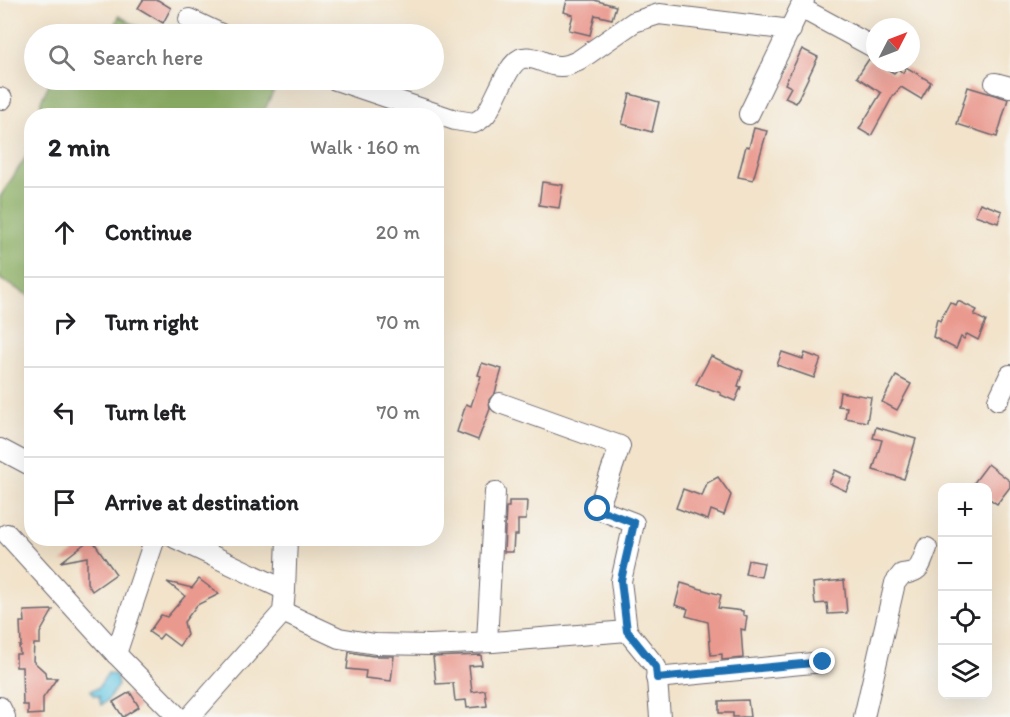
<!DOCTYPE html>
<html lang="en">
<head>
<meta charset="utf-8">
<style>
	:root { --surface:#fff; --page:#f6f6f6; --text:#202124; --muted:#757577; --line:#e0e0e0 }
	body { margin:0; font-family:Itim,sans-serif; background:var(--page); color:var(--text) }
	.controls { position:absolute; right:18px; bottom:18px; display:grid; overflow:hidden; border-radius:12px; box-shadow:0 6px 24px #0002 }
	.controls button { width:54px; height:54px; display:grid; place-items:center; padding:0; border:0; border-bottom:2px solid var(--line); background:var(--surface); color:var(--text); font:30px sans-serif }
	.compass { position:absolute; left:866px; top:18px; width:54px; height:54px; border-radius:50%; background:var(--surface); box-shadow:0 6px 24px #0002; rotate:48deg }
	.stop { position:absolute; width:18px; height:18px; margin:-14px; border:4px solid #1f6fb2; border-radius:50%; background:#fff }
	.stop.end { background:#1f6fb2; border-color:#fff; box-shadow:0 2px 6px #0008 }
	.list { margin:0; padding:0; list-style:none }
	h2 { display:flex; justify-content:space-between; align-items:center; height:78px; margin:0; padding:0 24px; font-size:26px }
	h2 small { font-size:20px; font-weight:400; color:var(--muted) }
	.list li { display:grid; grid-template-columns:39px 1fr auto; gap:18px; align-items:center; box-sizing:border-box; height:90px; padding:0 24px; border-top:2px solid var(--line) }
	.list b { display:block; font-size:22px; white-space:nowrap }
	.list em { font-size:20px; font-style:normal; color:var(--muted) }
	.icon { flex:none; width:33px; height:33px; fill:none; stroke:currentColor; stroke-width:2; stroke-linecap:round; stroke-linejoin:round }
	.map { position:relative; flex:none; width:1010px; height:717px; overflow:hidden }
	.search { position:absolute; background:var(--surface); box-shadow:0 6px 24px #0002; left:24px; top:24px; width:420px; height:66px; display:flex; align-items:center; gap:15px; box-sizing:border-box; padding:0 21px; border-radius:33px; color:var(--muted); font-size:22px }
	.panel { position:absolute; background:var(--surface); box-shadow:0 6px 24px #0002; left:24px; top:108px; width:420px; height:438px; border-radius:24px }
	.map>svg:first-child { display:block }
	.forest { fill:#90b368; stroke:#596a52; stroke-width:1.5 }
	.water { fill:#64c6e2; stroke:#43748e; stroke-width:1.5 }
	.building { fill:#ea998e }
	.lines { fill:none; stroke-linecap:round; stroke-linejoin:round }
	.minor-casing { stroke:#6b666d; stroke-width:22 }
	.minor { stroke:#fff; stroke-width:20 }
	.route { stroke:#1f6fb2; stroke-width:8 }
</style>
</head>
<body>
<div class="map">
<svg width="1010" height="717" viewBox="0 0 1010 717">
	<rect width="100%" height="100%" fill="#f6f6f2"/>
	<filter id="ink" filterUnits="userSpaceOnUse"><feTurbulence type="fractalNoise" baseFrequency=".0167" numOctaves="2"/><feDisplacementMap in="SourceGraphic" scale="12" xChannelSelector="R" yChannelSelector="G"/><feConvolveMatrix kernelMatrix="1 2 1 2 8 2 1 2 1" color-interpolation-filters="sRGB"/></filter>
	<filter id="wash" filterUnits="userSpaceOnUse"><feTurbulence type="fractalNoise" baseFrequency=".008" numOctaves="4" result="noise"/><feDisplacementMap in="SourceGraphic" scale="24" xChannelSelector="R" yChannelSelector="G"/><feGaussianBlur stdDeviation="1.35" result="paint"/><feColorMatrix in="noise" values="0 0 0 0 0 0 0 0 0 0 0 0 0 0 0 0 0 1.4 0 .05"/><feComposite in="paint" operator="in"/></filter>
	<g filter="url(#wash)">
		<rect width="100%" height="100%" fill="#f2e3ca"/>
		<g class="forest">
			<path d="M 119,16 L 151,34 L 112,34 Z"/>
			<path d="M 51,80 L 279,80 L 262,115 L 40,115 L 41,101 Z"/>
			<path d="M 31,149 L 32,297 L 31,297 L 0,279 L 0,197 Z"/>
		</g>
		<path class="water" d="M 108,673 L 116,675 L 118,685 L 108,700 L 101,705 L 99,696 L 93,695 L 91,690 L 98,688 Z"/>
		<g id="blocks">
			<g class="building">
				<path d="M 143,0 L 158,0 L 171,8 L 163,23 L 138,8 Z"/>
				<path d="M 567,0 L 594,0 L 616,6 L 612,19 L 595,15 L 590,35 L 569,30 L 573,15 L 564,12 Z"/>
				<path d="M 802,49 L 818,57 L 796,103 L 785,98 L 791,87 L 785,84 Z"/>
				<path d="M 869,59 L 894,73 L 898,69 L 903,73 L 906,67 L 931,82 L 921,99 L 901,87 L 893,96 L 871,136 L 859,129 L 881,93 L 857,77 Z"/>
				<path d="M 968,87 L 1008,99 L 997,137 L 957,124 Z"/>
				<path d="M 630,94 L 659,102 L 652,132 L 622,124 Z"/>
				<path d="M 754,128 L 767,131 L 753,180 L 738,177 L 746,146 L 749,147 Z"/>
				<path d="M 542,182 L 563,185 L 559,208 L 539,205 Z"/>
				<path d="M 980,203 L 1002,211 L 998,223 L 975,215 Z"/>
				<path d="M 958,301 L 977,310 L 974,315 L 986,321 L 978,340 L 967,334 L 964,339 L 961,337 L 956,349 L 933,337 L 937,319 L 940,321 L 950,302 L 956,305 Z"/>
				<path d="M 782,352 L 803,359 L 805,353 L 821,359 L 814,378 L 777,365 Z"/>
				<path d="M 711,356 L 743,371 L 738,386 L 741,387 L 735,401 L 721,395 L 721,393 L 696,384 Z"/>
				<path d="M 482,363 L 502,369 L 495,393 L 489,400 L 490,409 L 478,440 L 457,432 L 466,404 L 471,406 L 481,376 L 478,375 Z"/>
				<path d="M 896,376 L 911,384 L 897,410 L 882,402 Z"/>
				<path d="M 840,392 L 871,397 L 867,422 L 845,418 L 847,407 L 838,406 Z"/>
				<path d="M 876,427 L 916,439 L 904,479 L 873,470 L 882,440 L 873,438 Z"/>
				<path d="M 988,464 L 1010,481 L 1010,487 L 997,504 L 987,497 L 987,488 L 970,488 Z"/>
				<path d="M 835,470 L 852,478 L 846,491 L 829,483 Z"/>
				<path d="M 718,477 L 731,495 L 724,515 L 711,510 L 708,520 L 676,508 L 683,489 L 702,496 L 707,483 Z"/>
				<path d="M 509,501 L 527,501 L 526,520 L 518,520 L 518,535 L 514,535 L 513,552 L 504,552 L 506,507 L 509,507 Z"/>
				<path d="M 88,538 L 91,538 L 116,574 L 92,591 L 87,583 L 87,557 L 61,562 L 88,541 Z"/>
				<path d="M 748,560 L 764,563 L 761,577 L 745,574 Z"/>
				<path d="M 199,579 L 219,594 L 197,605 L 184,622 L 187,635 L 179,646 L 163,634 L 159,639 L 149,632 L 161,615 L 167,617 L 185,596 L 167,582 L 192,588 Z"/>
				<path d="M 844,580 L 847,613 L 828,614 L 827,603 L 815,604 L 813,583 Z"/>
				<path d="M 681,583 L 721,595 L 718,608 L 743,611 L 743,615 L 747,616 L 745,630 L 741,629 L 743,658 L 722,660 L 722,654 L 711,655 L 708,622 L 686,616 L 688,609 L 675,605 Z"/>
				<path d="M 53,610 L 40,633 L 40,644 L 34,644 L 33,661 L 45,672 L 46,678 L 57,678 L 43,698 L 43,714 L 28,715 L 28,705 L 23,705 L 22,667 L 16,667 L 16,654 L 20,654 L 19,646 L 21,646 L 20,622 L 25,622 L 24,611 Z"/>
				<path d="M 349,652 L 373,656 L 394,656 L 391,681 L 365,678 L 366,671 L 347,669 Z"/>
				<path d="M 481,655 L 482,665 L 469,666 L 472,692 L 485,690 L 487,706 L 467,708 L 466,700 L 455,701 L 453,683 L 436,684 L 433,657 Z"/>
				<path d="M 130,692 L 139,707 L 123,717 L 113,702 Z"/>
				<path d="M 748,700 L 750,717 L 733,717 L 733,713 L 719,713 L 719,701 Z"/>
			</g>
		</g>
	</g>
	<g filter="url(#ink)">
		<use href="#blocks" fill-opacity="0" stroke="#6b666d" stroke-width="1.5"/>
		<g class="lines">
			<g class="minor-casing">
				<g id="minor">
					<path d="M 801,8 L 875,48"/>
					<path d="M 189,19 L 221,34"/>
					<path d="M 336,80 L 455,120 L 474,123 C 480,120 485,117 488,111 C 496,99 509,60 523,58 C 539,55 549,70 568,65 L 578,61 L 634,22 L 659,14 L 791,30"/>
					<path d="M 995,83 L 1010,87"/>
					<path d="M 0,98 L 2,99"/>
					<path d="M 749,114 L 804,0"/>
					<path d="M 998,400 L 1010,375"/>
					<path d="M 500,403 L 620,446 L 598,509 L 634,523 L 621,581 L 627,631 L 656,667 L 660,717"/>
					<path d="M 0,449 L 32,466"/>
					<path d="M 7,534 L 116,654 L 178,717"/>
					<path d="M 175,538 L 285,590"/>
					<path d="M 283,612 L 339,638 L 375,644 L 430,645 L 493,642 L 627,631"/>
					<path d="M 487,642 L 495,492"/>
					<path d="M 116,654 L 155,538"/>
					<path d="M 656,678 L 823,662"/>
					<path d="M 0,707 L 5,717"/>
					<path d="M 190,717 L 283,612 L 285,590 L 287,538"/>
					<path d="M 864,717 L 895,583 L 902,574 C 922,572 920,565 927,548"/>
				</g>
			</g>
			<use href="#minor" class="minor"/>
		</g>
	</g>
	<g class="lines" filter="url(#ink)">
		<path class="route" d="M 598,509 L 634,523 L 621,580 L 627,631 L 656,667 L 657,678 L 823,662"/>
	</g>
</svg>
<div class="controls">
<button>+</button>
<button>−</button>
<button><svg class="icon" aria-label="locate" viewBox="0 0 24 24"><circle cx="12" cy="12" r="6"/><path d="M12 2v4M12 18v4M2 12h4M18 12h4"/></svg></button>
<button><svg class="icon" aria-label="layers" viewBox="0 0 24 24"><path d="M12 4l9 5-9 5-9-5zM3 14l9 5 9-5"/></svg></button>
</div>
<svg class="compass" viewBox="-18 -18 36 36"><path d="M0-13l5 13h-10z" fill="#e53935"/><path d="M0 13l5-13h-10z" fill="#757577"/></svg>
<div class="stop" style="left:598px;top:509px"></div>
<div class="stop end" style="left:823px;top:662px"></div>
<div class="search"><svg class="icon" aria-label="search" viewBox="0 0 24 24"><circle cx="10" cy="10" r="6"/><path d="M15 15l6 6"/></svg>Search here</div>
<section class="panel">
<h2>2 min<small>Walk · 160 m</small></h2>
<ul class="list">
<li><svg class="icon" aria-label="ahead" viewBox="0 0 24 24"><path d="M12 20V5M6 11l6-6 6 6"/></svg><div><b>Continue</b></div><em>20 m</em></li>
<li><svg class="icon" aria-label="right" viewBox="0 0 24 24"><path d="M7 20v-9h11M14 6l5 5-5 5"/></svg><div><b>Turn right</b></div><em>70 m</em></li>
<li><svg class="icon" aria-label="left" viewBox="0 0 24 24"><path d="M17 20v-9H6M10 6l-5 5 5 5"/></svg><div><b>Turn left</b></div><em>70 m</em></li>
<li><svg class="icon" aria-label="arrive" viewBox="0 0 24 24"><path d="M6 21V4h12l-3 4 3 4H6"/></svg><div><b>Arrive at destination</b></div></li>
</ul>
</section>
</div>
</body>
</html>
